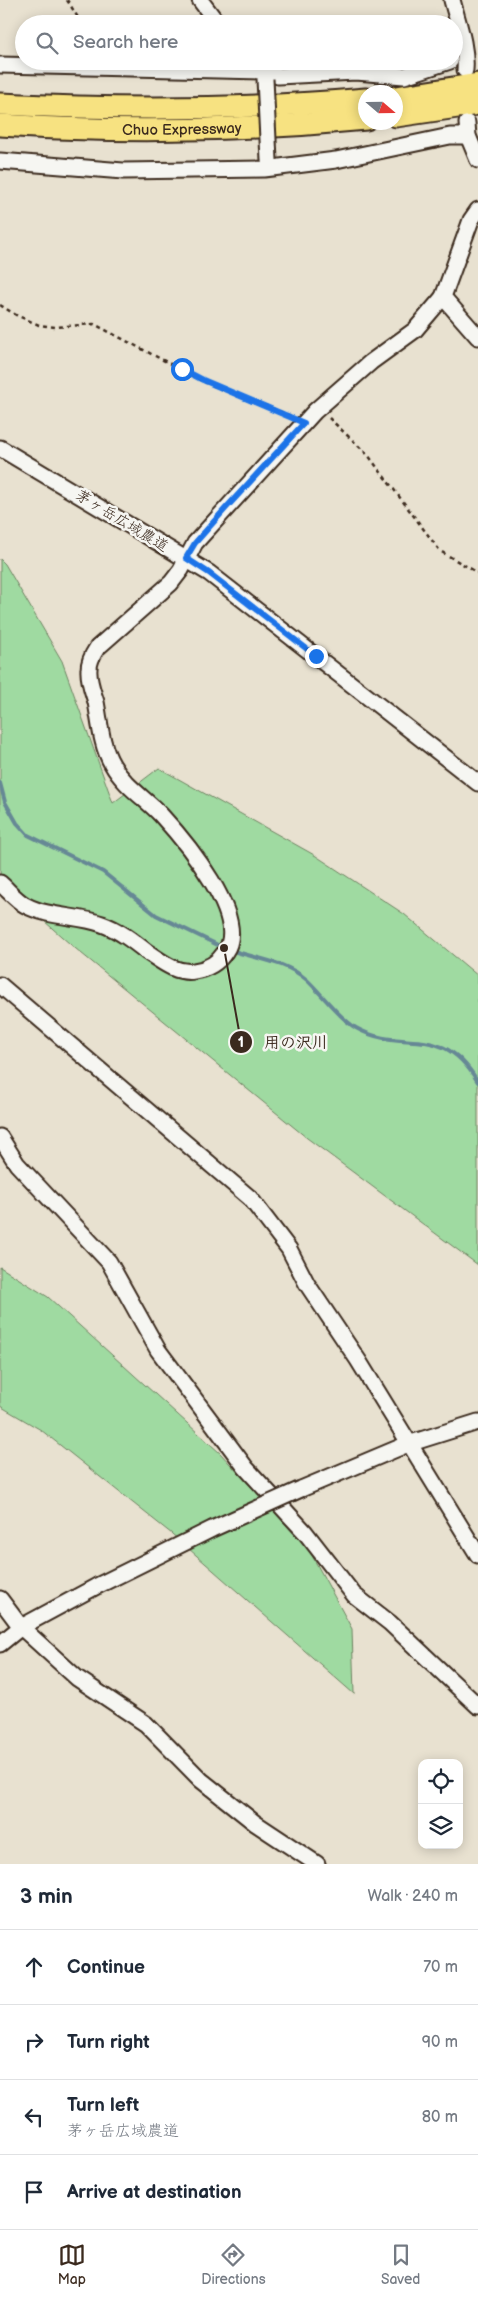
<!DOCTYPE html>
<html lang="en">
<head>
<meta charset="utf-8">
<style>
	:root { --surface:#fff; --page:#f6f6f7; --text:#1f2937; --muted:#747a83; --line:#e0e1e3; --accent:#3b2a1e }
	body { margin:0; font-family:"Balsamiq Sans","Klee One",sans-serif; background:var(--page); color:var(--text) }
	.controls { position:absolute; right:15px; bottom:15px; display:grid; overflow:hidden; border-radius:10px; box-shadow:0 2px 12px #0003 }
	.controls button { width:45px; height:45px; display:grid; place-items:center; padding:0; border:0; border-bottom:1px solid var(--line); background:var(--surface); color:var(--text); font:25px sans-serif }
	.compass { position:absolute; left:358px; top:85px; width:45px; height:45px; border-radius:50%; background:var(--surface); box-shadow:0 2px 12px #0003; rotate:110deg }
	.stop { position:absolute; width:15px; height:15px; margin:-11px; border:4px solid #1a73e8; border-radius:50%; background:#fff }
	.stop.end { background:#1a73e8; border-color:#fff; box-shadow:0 1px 5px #0008 }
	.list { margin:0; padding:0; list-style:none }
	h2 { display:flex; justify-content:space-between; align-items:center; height:65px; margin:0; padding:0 20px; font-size:21px }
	h2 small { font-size:16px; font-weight:400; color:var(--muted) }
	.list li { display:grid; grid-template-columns:32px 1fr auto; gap:15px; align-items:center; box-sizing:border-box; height:75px; padding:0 20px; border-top:1px solid var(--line) }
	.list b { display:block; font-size:19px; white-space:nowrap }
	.list p { margin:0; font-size:16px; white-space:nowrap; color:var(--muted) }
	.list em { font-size:16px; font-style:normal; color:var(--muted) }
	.icon { flex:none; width:28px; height:28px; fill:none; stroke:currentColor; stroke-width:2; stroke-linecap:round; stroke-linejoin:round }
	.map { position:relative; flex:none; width:478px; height:1864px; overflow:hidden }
	.search { position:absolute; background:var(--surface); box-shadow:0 2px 12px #0003; left:15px; right:15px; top:15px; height:55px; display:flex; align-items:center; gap:12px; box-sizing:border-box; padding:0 18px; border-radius:28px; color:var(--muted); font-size:19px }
	.sheet { height:365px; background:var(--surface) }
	nav { display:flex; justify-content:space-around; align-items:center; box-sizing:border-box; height:70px; border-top:1px solid var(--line); background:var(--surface); font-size:14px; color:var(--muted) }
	nav a { display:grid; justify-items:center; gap:2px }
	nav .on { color:var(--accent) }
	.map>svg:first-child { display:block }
	.green { fill:#9fdaa1; stroke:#6d8260 }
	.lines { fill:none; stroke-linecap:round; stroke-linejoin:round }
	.stream { stroke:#668895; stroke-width:4 }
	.minor-casing { stroke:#3b2a1e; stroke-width:19 }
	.highway-casing { stroke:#3b2a1e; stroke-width:25 }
	.path { stroke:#3b2a1e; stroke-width:2.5; stroke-dasharray:4 4; stroke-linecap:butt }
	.minor { stroke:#f6f6f2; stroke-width:15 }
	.highway { stroke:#f7e281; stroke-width:21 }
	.minor-bridge-casing { stroke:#3b2a1e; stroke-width:19; stroke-linecap:butt }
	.minor-bridge { stroke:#f6f6f2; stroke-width:15 }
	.route { stroke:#1a73e8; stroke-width:6 }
	.labels { text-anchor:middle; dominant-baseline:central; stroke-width:5; stroke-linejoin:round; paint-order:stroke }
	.street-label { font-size:15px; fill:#3b2a1e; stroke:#f6f6f2 }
	.leader { fill:none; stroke:#3b2a1e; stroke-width:2 }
	.callout-dot { fill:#3b2a1e; stroke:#f6f6f2; stroke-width:2 }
	.mark-label { font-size:15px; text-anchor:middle; font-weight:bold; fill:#fff }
	.callout-label { font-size:16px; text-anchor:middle; font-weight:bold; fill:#3b2a1e; stroke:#f6f6f2; stroke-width:5; stroke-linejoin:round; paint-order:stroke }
</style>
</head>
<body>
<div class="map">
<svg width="478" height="1864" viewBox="0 0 478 1864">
	<rect width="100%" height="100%" fill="#e8e1d0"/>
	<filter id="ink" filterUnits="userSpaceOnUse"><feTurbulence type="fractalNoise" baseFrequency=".02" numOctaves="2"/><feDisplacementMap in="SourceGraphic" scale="10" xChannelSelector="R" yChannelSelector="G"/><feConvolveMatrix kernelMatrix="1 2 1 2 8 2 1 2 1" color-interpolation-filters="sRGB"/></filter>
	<g filter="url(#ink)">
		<g class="green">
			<path d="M 0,559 L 5,564 L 62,661 L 113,803 L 159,768 L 316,856 L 404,914 L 478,976 L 478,1265 L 307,1138 L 70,944 L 0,882 Z"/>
			<path d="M 0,1267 L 48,1297 L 220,1453 L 309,1550 L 352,1629 L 354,1694 L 172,1534 L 41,1430 L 0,1406 Z"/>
		</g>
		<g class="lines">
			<g class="stream">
				<path d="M 0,783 L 5,802 L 17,823 L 28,835 L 103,872 L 156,915 L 224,948"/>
				<path d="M 230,950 C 257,959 285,961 307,980 C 321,993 340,1019 356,1028 C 404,1055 440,1019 478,1082"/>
			</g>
			<g class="minor-casing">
				<g id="minor">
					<path d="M 200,0 L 218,24"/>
					<path d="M 452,0 C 458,23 467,47 465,70"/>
					<path d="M 0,65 L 265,71 L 278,76 L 356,72 L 404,76 L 450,61"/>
					<path d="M 467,123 L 468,136 L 478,160"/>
					<path d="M 0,161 L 123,171 L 264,169 L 336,160 L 450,136 L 468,136"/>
					<path d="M 478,210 L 471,220 L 443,297 L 478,337"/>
					<path d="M 0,448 L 209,573 L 478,783"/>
					<path d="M 0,883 C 8,890 16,900 25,905 C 49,918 78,915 102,924 C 119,930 133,941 147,952 C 161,961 176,974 194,971 C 208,969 218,963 225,952 C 250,918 184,840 161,815 C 145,798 124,786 112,764 C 101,745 100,723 96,702 C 93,692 88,680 89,669 C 89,661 93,654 97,648 L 171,583 L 181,570 L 195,543 L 315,411 L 371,362 L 415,330 L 443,297"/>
					<path d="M 0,985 L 250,1198 L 289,1249 L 307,1284 L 358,1360 L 478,1555"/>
					<path d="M 0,1137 L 17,1164 L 109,1262 L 158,1350 L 246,1468 L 305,1532 L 354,1595 L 390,1623 L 478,1706"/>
					<path d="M 301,1489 L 408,1444 L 478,1422"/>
					<path d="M 0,1599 L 21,1627 L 77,1678 L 146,1724 L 201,1780 L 255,1823 L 317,1864"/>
					<path d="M 0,1644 L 21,1627 L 97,1586"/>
				</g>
			</g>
			<g class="highway-casing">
				<g id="highway">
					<path d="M 396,97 L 478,84"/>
					<path d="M 0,104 C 122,110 243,110 366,99"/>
					<path d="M 396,116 L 478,104"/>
					<path id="s1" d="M 0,125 C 122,133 244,131 366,119"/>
				</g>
			</g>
			<g class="path">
				<path d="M 67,0 L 82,24"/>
				<path d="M 0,305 L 16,315 L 39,325 L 55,327 L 94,324 L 203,381 L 292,417"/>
				<path d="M 329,418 L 368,455 L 440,551 L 478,573"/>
			</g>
			<use href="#minor" class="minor"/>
			<use href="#highway" class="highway"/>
			<g class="minor-bridge-casing">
				<g id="minor-bridge">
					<path d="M 265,79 L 269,160"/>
					<path d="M 97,1586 L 212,1529 L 301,1489"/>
				</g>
			</g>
			<use href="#minor-bridge" class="minor-bridge"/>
		</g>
	</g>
	<g class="lines" filter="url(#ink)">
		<path class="route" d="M 182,369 L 203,380 L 304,423 L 226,508 L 195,543 L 186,558 L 209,573 L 316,656"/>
	</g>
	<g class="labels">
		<g class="street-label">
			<text stroke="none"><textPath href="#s1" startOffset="182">Chuo Expressway</textPath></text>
			<text transform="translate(122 521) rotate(31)">茅ヶ岳広域農道</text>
		</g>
	</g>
	<path class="leader" d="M224 948L241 1042"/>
	<g class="callout-dot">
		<circle cx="224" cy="948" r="5"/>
		<circle cx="241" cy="1042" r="12"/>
	</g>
	<g class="mark-label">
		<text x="241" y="1047">1</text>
	</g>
	<g class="callout-label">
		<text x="296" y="1048">用の沢川</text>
	</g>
</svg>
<div class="controls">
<button><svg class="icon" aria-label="locate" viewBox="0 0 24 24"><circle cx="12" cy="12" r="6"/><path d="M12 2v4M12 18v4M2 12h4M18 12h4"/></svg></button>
<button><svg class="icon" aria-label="layers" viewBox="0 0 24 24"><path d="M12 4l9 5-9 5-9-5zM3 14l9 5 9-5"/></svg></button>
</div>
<svg class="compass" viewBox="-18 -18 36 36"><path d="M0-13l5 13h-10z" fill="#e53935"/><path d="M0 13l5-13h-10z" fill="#747a83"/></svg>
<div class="stop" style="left:182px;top:369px"></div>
<div class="stop end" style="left:316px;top:656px"></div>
<div class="search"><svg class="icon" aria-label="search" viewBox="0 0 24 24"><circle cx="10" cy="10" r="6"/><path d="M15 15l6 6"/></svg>Search here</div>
</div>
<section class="sheet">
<h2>3 min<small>Walk · 240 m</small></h2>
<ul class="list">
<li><svg class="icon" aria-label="ahead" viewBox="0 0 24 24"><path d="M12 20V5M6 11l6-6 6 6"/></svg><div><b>Continue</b></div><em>70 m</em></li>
<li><svg class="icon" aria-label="right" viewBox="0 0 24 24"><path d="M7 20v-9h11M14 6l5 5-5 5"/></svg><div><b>Turn right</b></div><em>90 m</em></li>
<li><svg class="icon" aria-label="left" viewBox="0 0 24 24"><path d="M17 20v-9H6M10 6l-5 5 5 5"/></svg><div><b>Turn left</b><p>茅ヶ岳広域農道</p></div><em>80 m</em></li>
<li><svg class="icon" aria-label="arrive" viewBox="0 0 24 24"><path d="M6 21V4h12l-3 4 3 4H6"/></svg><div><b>Arrive at destination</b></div></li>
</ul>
</section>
<nav>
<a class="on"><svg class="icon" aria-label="map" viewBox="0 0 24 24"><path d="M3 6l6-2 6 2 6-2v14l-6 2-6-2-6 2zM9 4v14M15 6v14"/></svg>Map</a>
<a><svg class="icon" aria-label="directions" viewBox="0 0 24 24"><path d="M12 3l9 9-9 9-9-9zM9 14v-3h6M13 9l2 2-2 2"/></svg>Directions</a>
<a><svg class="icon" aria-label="saved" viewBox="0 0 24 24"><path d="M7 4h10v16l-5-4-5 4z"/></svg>Saved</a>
</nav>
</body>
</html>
